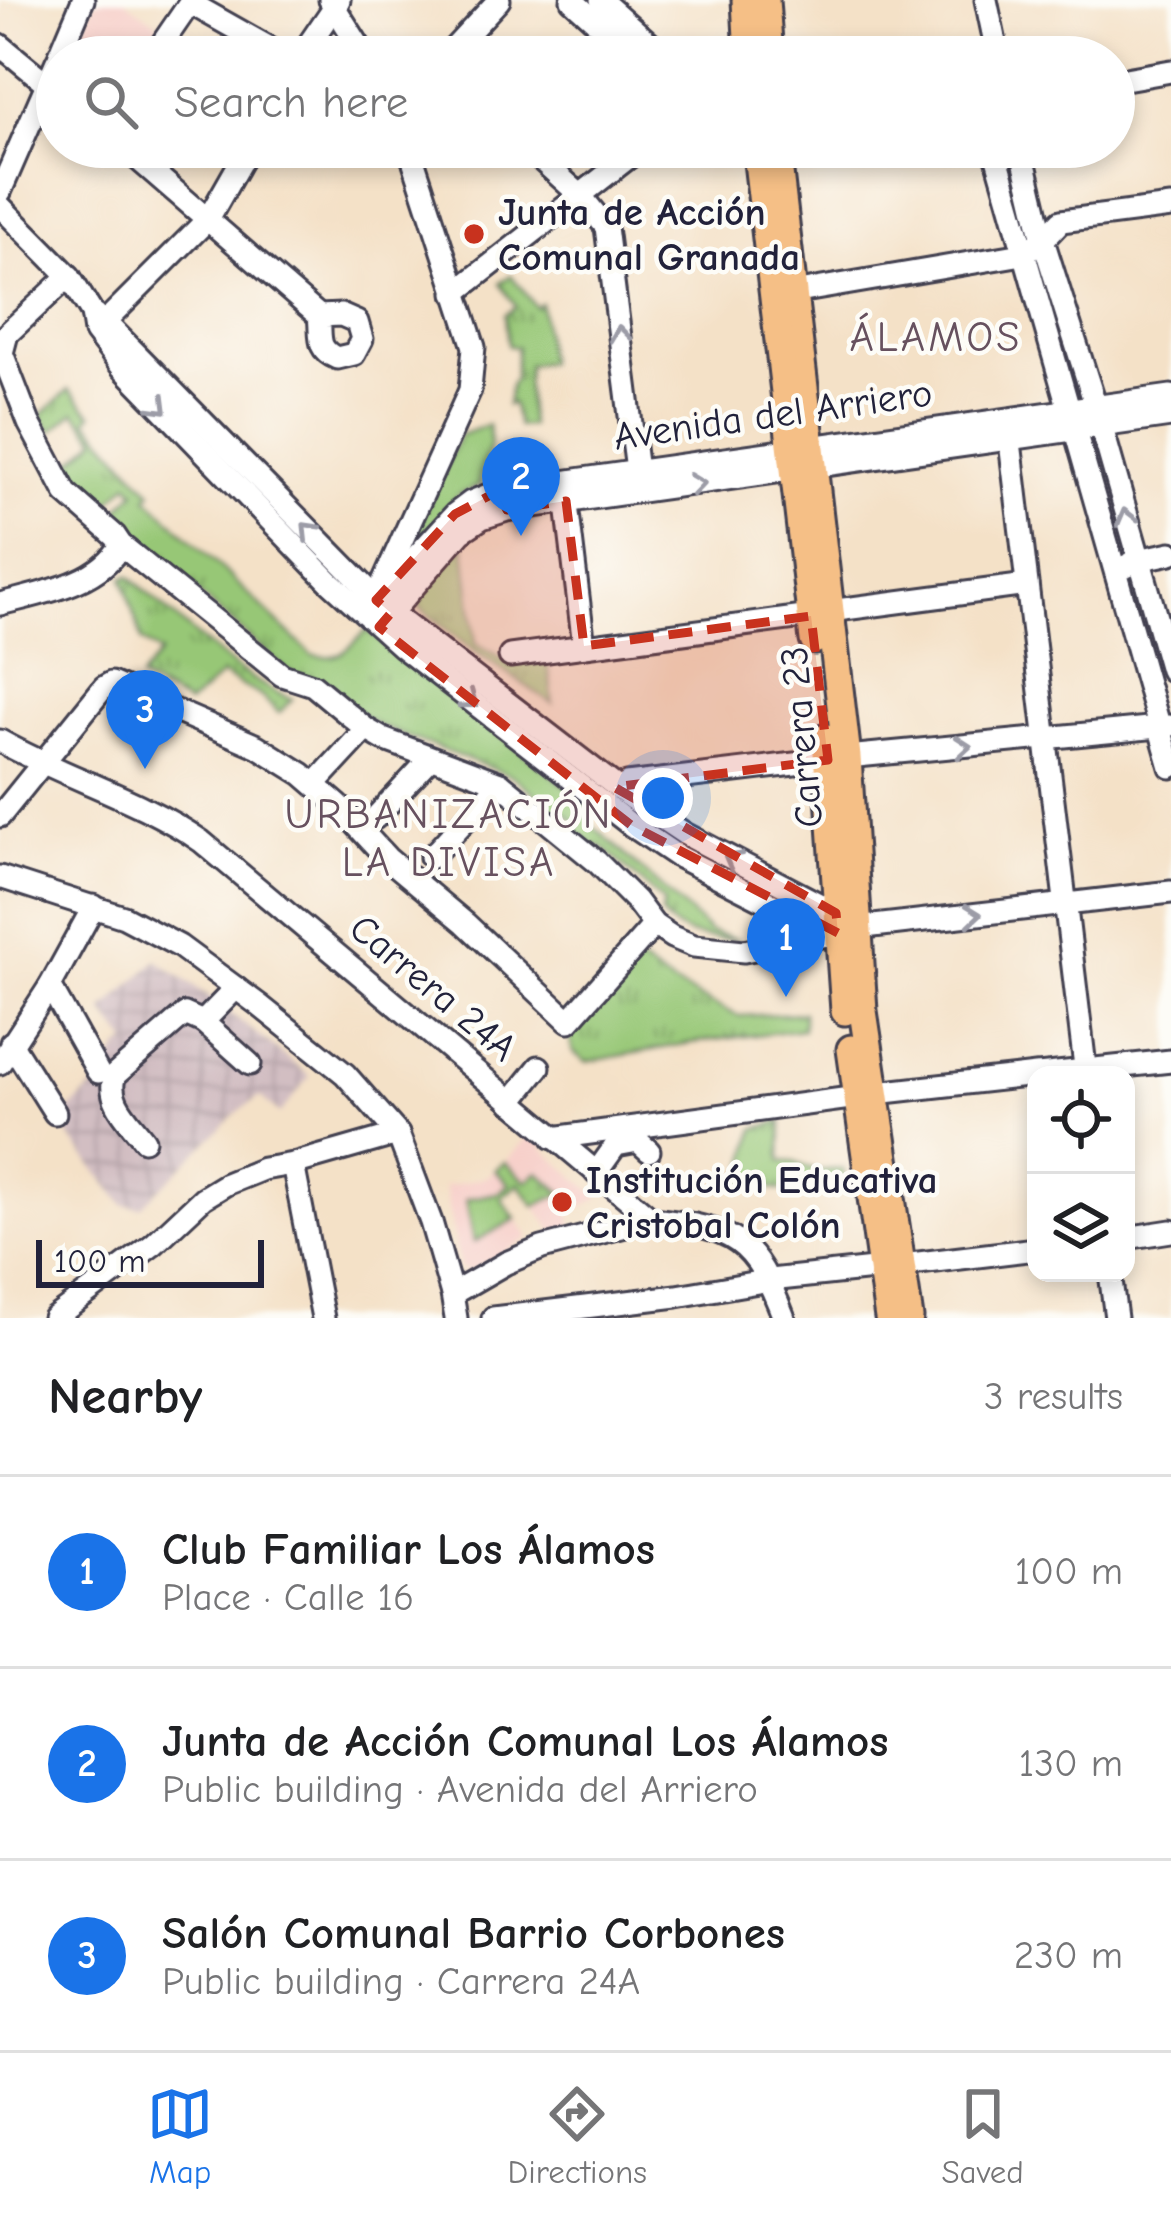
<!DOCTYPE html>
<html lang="en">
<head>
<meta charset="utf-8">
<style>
	:root { --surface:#fff; --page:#f2f2f2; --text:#202124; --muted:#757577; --line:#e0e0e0; --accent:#1a73e8 }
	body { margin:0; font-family:"Comic Neue",sans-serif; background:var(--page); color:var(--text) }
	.controls { position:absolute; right:36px; bottom:36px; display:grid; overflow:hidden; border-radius:24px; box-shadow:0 6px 18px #0003 }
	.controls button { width:108px; height:108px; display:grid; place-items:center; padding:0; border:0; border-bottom:3px solid var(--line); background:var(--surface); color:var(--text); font:60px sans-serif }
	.scale { position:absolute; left:36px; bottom:30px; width:228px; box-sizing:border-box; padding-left:12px; border:6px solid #22223b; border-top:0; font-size:33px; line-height:42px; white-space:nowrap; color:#22223b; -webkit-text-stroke:9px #fdfcf7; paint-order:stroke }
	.you { position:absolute; left:663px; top:798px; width:42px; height:42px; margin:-30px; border:9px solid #fff; border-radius:50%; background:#1a73e8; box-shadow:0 0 0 18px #1a73e833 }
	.badge { display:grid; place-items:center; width:78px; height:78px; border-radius:50%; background:var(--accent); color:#fff; font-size:39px; font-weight:700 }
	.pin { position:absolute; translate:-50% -99px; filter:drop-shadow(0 3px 6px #0008) }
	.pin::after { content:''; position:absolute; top:63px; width:42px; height:36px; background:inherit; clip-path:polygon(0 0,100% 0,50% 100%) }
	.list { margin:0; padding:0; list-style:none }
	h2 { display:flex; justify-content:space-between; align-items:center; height:156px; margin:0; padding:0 48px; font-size:51px }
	h2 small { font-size:39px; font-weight:400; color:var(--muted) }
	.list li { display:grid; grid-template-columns:78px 1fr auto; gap:36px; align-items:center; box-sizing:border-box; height:192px; padding:0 48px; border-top:3px solid var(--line) }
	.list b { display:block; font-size:45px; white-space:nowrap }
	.list p { margin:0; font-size:39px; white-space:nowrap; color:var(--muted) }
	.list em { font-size:39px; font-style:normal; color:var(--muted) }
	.icon { flex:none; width:66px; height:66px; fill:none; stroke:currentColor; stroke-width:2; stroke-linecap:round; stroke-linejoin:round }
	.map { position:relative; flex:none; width:1171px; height:1318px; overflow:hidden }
	.search { position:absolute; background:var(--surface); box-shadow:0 6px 18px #0003; left:36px; right:36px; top:36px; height:132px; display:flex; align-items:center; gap:30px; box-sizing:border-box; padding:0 42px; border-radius:66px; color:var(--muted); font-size:45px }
	.sheet { height:732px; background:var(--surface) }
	nav { display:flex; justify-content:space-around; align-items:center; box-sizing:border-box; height:168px; border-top:3px solid var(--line); background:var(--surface); font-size:33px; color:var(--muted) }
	nav a { display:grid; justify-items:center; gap:6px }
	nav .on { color:var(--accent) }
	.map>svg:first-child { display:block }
	.built { fill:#f7d0ca }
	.industrial { fill:url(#industrial-grid) }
	.grass { fill:url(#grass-tufts); stroke:#5c7458; stroke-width:3 }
	.garden { fill:#97c776; stroke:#5c7458; stroke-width:3 }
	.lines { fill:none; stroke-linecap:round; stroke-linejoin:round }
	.minor-casing { stroke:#423f50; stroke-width:27 }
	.major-casing { stroke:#423f50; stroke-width:33 }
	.minor { stroke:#fff; stroke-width:21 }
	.major { stroke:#f5bf86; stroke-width:27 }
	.oneway { stroke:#9c9ca7 }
	.marked { fill:#c8321e; fill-opacity:0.2; stroke:#c8321e; stroke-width:9; stroke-dasharray:24 15; stroke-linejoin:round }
	.poi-dot { fill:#c8321e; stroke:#fdfcf7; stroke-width:4.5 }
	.labels { text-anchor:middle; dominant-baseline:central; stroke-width:9; stroke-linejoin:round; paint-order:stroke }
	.poi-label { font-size:39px; font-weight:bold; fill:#22223b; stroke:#fdfcf7; text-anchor:start }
	.street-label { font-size:39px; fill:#22223b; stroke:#fdfcf7 }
	.neighbourhood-label { font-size:42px; letter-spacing:3px; fill:#67515f; stroke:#fdfcf7 }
</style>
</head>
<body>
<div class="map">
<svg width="1171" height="1318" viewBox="0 0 1171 1318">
	<defs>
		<pattern id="industrial-grid" width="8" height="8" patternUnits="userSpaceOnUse" patternTransform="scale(3)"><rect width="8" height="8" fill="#d2bec2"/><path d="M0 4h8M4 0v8" fill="none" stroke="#b4a3a8"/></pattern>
		<pattern id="grass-tufts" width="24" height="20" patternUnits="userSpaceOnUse" patternTransform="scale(3)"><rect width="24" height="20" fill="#97c776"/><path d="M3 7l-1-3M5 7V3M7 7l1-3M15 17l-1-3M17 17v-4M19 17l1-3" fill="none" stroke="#7ba162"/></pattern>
	</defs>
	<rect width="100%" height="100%" fill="#fdfcf7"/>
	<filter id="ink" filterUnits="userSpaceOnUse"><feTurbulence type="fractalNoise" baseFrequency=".00833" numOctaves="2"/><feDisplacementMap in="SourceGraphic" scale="24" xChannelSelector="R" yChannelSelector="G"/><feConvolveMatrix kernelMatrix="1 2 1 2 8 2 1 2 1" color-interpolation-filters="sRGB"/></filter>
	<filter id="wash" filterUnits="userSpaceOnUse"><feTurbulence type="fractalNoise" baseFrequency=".004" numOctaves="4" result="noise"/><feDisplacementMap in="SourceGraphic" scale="48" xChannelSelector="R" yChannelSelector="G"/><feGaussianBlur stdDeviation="2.7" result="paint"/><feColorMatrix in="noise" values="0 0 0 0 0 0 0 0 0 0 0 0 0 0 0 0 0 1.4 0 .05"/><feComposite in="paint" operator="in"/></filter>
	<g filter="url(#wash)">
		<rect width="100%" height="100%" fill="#f4e1c7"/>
		<g class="built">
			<path d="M 96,0 L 124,0 L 160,25 L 138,57 L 71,57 Z"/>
			<path d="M 531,1133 L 544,1144 L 542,1148 L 600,1198 L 569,1212 L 574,1230 L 555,1233 L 519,1185 L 501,1198 L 530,1238 L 469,1272 L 460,1267 L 444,1187 L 486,1177 L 505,1162 Z"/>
		</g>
		<path class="industrial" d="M 157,960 L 211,998 L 310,1076 L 280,1114 L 260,1097 L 239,1111 L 141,1207 L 124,1205 L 57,1121 L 93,1088 L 120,1048 L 128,1043 L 103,1011 Z"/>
		<g class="grass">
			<path d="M 511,275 L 536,307 L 541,304 L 547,362 L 528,365 L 526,382 L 530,426 L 518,427 L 512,403 L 507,405 L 511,382 L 514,380 L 517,347 L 508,346 L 505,315 L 516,307 L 500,283 Z"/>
			<path d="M 69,390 L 92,414 L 87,420 L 152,492 L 147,497 L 312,655 C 343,661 346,650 367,630 L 588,803 L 590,823 L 710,932 L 740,940 C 713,939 678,939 661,914 L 664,903 L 601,846 L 590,845 L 575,832 L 579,825 L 559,808 L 553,813 L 538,796 L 512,776 L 381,727 L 285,669 L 110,517 L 136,491 L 129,483 L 108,504 L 100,508 L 77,487 L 66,467 L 97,439 L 75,412 L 51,432 L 40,416 Z"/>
			<path d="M 465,547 L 476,643 L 511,663 L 548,662 L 553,704 L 471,649 L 419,607 L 421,586 L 459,549 Z"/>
			<path d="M 129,576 C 171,613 241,682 292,699 L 279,713 L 259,695 L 222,675 L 188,705 L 140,679 L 160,653 L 142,641 L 123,578 Z"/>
			<path d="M 634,958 L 672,984 L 738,1016 L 803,1013 L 803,1029 L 690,1043 L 586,1062 L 573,1052 L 568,1032 Z"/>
			<path d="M 782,1121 L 781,1161 L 794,1162 L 816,1171 L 843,1169 L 845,1183 L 780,1190 L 741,1184 L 755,1129 Z"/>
			<path d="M 505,1162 L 527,1182 L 538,1172 L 563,1193 L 535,1206 L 519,1184 L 501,1198 L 516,1219 L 474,1242 L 466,1199 L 498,1193 L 509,1184 L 495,1170 Z"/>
		</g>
		<path class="garden" d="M 488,425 C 495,457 480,456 480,485 L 458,495 L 412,549 L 405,553 L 460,435 Z"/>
	</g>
	<g filter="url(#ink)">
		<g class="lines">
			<g class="minor-casing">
				<g id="minor">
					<path d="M 330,0 L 366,57"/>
					<path d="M 572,0 L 635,57"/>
					<path d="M 601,0 L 665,57"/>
					<path d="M 986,0 L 998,57"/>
					<path d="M 190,3 L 286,57"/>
					<path d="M 0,45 L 57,92"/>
					<path d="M 59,57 L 83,0"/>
					<path d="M 153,57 L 192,0"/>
					<path d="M 300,57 L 339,0"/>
					<path d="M 446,57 L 499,0"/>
					<path d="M 1114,81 L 1171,71"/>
					<path d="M 124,147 L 319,316 L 341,315 L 357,322 L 362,339 L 354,354 L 337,358 C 315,349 322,335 319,316"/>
					<path d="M 527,147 L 581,196 L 606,227 L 638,479"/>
					<path d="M 994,147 L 1171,767"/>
					<path d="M 1021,147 L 1043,240 L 1096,407 L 1171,670"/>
					<path d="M 0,192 L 57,61"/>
					<path d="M 0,206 L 69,276 L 92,313 L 95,332 L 122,367 L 329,581 L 401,646 L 631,825 L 677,856 L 803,920 L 837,933"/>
					<path d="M 69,276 L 7,334 L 2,353 L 29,423 L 66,493 L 115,536 L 121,545 L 282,675 L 313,685 L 366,729 L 383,739 L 500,783 L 597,862 L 636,901 L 654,925 L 672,937 L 694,946 L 744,951 L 838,933"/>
					<path d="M 455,293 L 642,147"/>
					<path d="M 792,293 L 1023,254 L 1043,240 L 1061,221 L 1171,207"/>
					<path d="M 92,313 L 105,322 L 391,613 L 631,798 L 685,834 L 836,913"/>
					<path d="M 96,331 L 208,219 L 249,147"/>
					<path d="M 1008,425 L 1086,1075"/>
					<path d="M 565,488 L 584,646"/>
					<path d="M 1126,566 L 1138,560 L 1171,553"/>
					<path d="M 383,582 L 470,390 L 474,347 L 409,147"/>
					<path d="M 0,604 C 41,593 98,585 121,545"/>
					<path d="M 368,609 L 455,514 L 471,502 L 498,491 L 1171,396"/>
					<path d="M 829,611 L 1027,585"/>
					<path d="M 383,622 L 461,532 L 482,518 L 507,510 L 1171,416"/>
					<path d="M 510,656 L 811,616"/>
					<path d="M 0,741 C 66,778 139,798 201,841 L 652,1219 C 735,1228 754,1238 784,1318"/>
					<path d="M 847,757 L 1169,726"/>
					<path d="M 315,784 L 366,729"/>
					<path d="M 619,789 L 627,784 L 828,760"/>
					<path d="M 0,816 L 104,687 L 111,683 L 257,746 L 302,774 L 338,805 L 387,858 L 465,923 L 569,1021 L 654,925"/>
					<path d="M 375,818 L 431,758"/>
					<path d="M 431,857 L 500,783"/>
					<path d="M 0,877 L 124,917 L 179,946 L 259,1005 L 345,1074 L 398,1134 L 431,1222 L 452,1294 L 456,1318"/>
					<path d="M 856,928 L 1171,892"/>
					<path d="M 50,986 L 98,1072"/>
					<path d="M 203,1022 L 250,1064"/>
					<path d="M 11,1043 L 55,1113"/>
					<path d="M 0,1063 L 50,986 L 94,906"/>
					<path d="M 1038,1075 L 1171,1061"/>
					<path d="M 876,1093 L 1036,1075"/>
					<path d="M 511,1102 L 539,1067"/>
					<path d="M 553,1138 L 858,1097"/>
					<path d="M 144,1140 C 130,1121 105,1100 115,1075 L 185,1014 L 203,1022 L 236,988"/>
					<path d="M 293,1164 L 323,1318"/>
					<path d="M 596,1173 L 616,1145 L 638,1141 L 649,1151"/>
					<path d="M 1126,1238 L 1171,1231"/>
					<path d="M 902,1265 L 1036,1249"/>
					<path d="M 1110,1273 L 1116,1318"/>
					<path d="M 452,1294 L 506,1263 L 542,1248 L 652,1219"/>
					<path d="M 54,1318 L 154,1244 L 203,1198 L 226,1184 L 263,1169 L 293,1164 L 398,1134"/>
					<path d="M 493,1318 L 677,1296 L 770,1280 L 883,1268"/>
				</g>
			</g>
			<g class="major-casing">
				<g id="major">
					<path d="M 746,0 L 749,57"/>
					<path d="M 765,0 L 769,57"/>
					<path d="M 776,147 L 847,757 L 863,1011 L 909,1318"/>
					<path d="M 757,153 L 814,640"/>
					<path d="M 826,738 L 845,1011"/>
					<path d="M 851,1049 L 889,1318"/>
				</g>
			</g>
			<use href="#minor" class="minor"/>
			<use href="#major" class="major"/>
		</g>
		<defs><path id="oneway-chevron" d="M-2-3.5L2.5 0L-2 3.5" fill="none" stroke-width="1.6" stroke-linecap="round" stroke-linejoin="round" transform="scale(3)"/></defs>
		<g class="oneway">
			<use href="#oneway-chevron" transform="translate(620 334) rotate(-97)"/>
			<use href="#oneway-chevron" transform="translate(160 406) rotate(45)"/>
			<use href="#oneway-chevron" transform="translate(697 484) rotate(-8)"/>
			<use href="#oneway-chevron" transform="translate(1126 517) rotate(-105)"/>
			<use href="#oneway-chevron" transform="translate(309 530) rotate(-134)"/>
			<use href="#oneway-chevron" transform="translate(470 701) rotate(37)"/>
			<use href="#oneway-chevron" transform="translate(963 747) rotate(-5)"/>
			<use href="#oneway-chevron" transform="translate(732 860) rotate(-151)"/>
			<use href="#oneway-chevron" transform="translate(973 915) rotate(-6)"/>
		</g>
	</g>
	<path class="marked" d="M 498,491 L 507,510 L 566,501 L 584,646 L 811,616 L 828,760 L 614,787 L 836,913 L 838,933 L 631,825 L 379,627 L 391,613 L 376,600 L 455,514 Z"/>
	<g class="poi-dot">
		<circle cx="474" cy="234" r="12"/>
		<circle cx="562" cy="1202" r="12"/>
	</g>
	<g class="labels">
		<g class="poi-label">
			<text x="498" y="212">Junta de Acción<tspan x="498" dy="45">Comunal Granada</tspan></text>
			<text x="586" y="1180">Institución Educativa<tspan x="586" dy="45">Cristobal Colón</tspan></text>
		</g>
		<g class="street-label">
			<text transform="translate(773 415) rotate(-8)">Avenida del Arriero</text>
			<text transform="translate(802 737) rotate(-95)">Carrera 23</text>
			<text transform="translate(433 988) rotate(40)">Carrera 24A</text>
		</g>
		<g class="neighbourhood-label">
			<text x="936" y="337">ÁLAMOS</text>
			<text x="449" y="814">URBANIZACIÓN<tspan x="449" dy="48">LA DIVISA</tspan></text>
		</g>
	</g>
</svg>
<div class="controls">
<button><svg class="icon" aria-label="locate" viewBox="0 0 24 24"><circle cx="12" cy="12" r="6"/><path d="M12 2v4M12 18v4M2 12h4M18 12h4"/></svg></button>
<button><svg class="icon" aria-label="layers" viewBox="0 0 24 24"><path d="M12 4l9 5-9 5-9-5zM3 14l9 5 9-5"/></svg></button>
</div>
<div class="scale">100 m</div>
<div class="you"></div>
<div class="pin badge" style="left:786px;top:997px">1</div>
<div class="pin badge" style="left:521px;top:536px">2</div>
<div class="pin badge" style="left:145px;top:769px">3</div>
<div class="search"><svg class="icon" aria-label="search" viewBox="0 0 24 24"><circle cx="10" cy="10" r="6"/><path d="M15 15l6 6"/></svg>Search here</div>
</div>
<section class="sheet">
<h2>Nearby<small>3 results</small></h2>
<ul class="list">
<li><span class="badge">1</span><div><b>Club Familiar Los Álamos</b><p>Place · Calle 16</p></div><em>100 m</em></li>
<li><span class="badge">2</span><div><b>Junta de Acción Comunal Los Álamos</b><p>Public building · Avenida del Arriero</p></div><em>130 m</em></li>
<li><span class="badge">3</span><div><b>Salón Comunal Barrio Corbones</b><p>Public building · Carrera 24A</p></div><em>230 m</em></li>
</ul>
</section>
<nav>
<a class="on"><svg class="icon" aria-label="map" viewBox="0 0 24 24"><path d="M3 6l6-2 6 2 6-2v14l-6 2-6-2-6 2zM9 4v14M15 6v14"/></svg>Map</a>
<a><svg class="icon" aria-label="directions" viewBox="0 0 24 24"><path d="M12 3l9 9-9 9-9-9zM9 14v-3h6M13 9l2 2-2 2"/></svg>Directions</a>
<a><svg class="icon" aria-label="saved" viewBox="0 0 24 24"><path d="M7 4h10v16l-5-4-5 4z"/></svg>Saved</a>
</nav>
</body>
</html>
